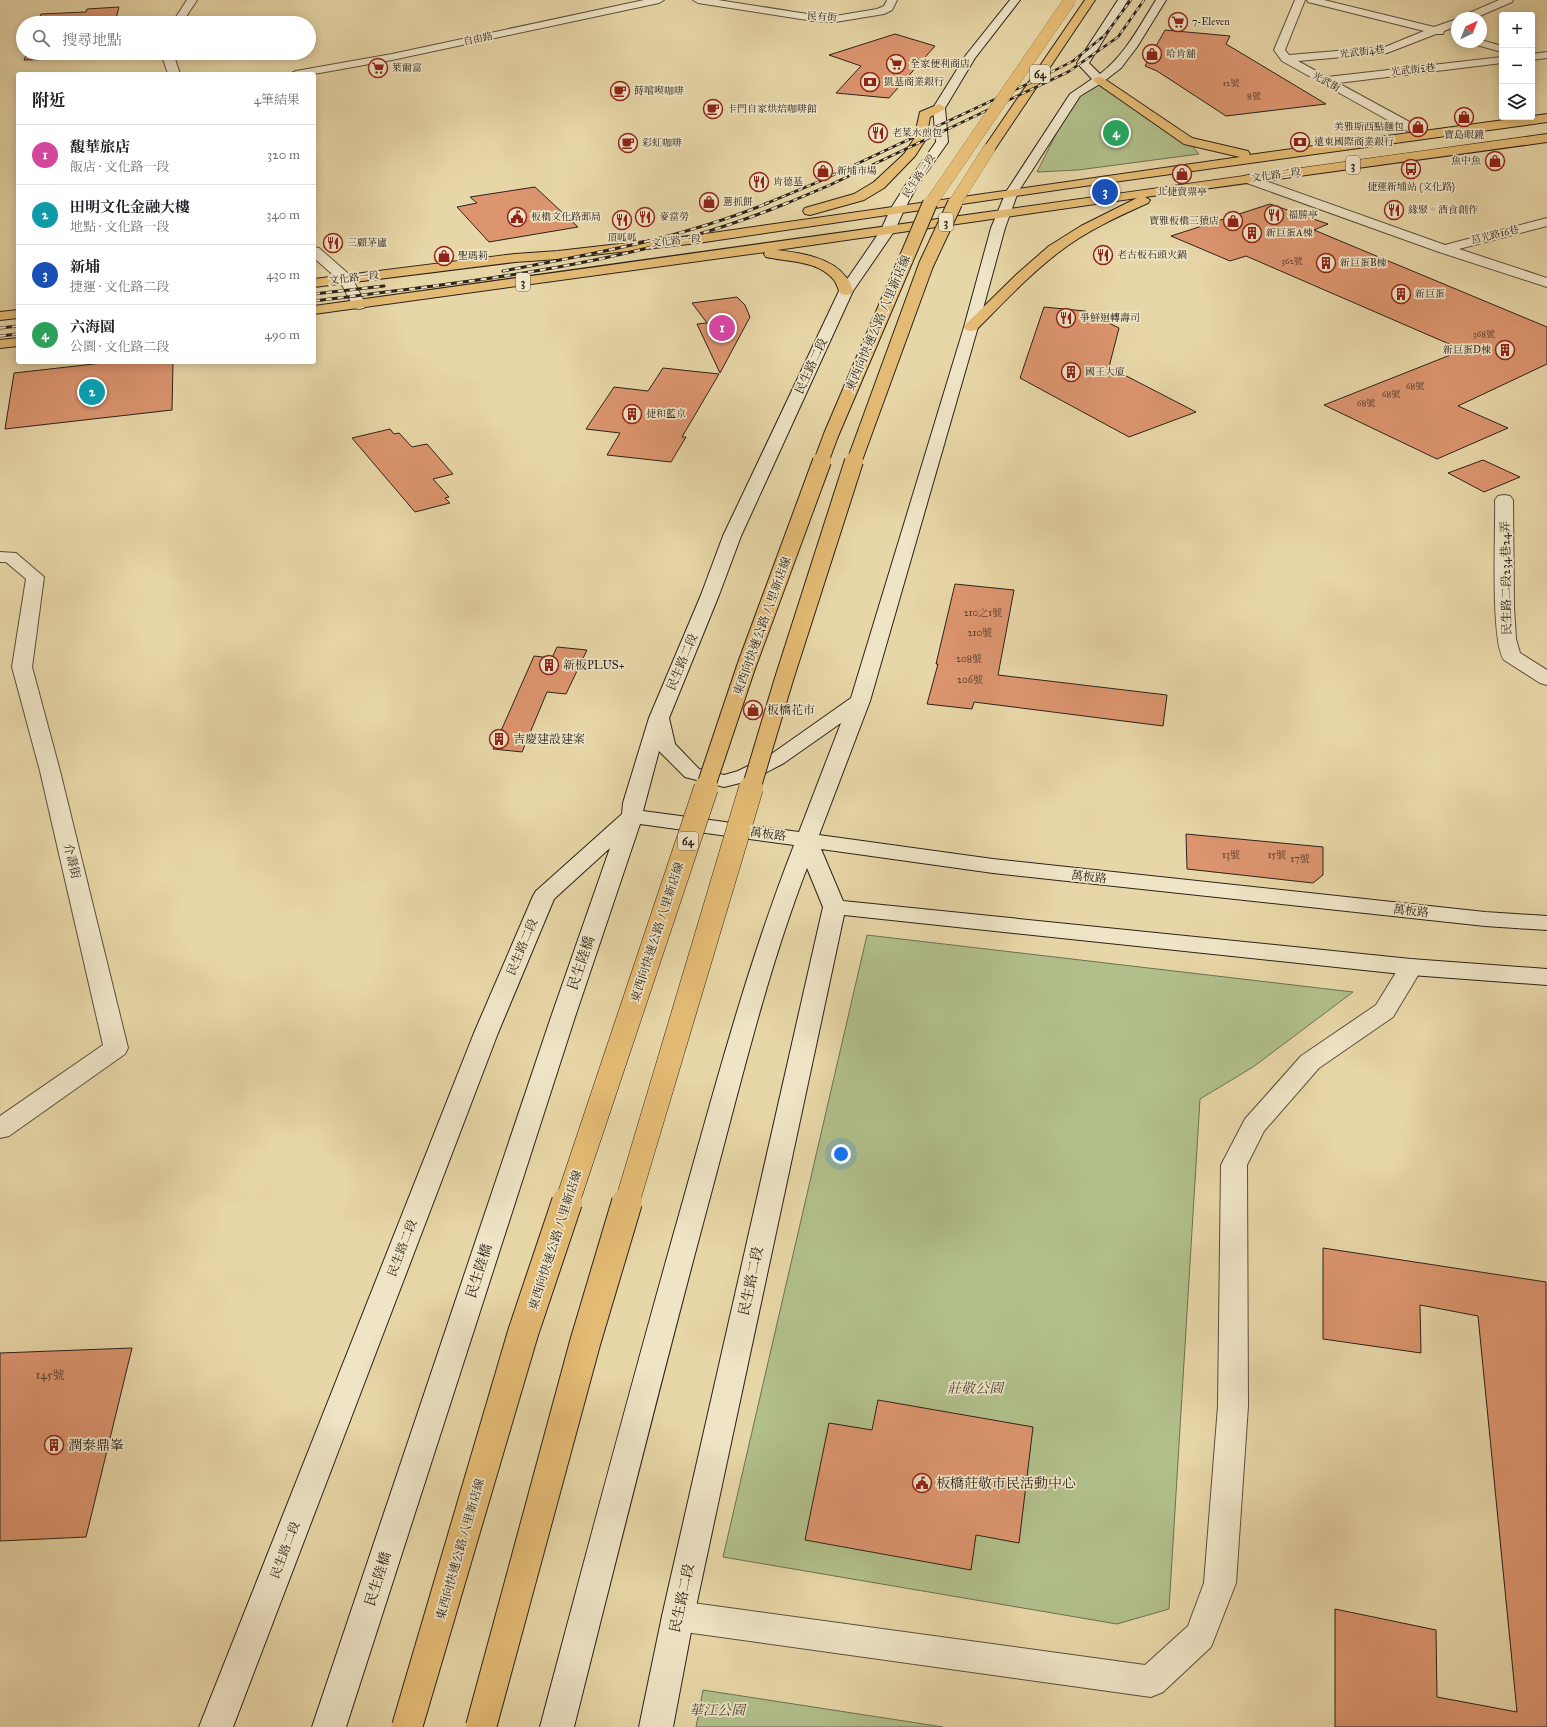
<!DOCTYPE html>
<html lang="zh-TW">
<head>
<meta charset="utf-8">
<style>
	:root { --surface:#fff; --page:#f2f2f2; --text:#202124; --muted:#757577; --line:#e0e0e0; --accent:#8f2418 }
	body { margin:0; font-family:"IM FELL Great Primer","Noto Serif TC",serif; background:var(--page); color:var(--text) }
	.controls { position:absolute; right:12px; top:12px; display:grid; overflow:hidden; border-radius:4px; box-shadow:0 2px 10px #0003 }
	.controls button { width:36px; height:36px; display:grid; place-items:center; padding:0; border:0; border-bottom:1px solid var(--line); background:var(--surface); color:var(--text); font:20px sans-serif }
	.compass { position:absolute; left:1451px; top:12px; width:36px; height:36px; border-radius:50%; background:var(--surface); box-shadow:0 2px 10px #0003; rotate:43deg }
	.you { position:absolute; left:841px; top:1154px; width:14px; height:14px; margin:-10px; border:3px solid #fff; border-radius:50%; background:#1a73e8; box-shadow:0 0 0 6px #1a73e833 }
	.badge { display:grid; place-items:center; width:26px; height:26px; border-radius:50%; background:var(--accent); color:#fff; font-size:13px; font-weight:700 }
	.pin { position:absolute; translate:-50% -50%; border:2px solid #fff; box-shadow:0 1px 4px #0006 }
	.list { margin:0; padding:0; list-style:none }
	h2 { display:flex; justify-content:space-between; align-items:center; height:52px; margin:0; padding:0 16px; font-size:17px }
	h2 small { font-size:13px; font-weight:400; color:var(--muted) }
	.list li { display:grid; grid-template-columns:26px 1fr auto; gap:12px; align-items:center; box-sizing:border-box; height:60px; padding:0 16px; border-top:1px solid var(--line) }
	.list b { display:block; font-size:15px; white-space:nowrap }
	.list p { margin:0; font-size:13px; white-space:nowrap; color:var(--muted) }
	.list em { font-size:13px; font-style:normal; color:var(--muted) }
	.icon { flex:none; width:22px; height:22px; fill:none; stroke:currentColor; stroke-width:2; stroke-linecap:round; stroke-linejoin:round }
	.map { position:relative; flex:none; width:1547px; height:1727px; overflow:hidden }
	.search { position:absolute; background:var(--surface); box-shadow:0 2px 10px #0003; left:16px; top:16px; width:300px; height:44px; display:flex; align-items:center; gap:10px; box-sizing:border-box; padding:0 14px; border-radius:22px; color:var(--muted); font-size:15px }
	.panel { position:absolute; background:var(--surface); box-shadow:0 2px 10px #0003; left:16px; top:72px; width:300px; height:292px; border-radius:4px }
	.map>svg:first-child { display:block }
	.green { fill:#b1bf8a; stroke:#6e7052 }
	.building { fill:#dc956f; stroke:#2c221a }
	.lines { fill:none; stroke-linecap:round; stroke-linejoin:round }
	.street-casing { stroke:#5b4f3d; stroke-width:2 }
	.secondary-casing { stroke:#2c221a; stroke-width:2 }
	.primary-casing { stroke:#2c221a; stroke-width:2 }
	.highway-casing { stroke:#2c221a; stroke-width:2 }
	.street { fill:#efe4c6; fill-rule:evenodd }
	.secondary { fill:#efe4c6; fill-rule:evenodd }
	.primary { fill:#e4bb74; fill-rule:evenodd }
	.highway { fill:#e4bb74; fill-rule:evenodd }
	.rail-far1-casing { stroke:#2c221a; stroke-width:2.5 }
	.rail-casing { stroke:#2c221a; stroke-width:3 }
	.rail-far1 { stroke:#efe4c6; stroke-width:1.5; stroke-dasharray:4.5; stroke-linecap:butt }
	.rail { stroke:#efe4c6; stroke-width:2; stroke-dasharray:6; stroke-linecap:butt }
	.highway-bridge-far4-casing { stroke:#2c221a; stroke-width:12; stroke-linecap:butt }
	.highway-bridge-far3-casing { stroke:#2c221a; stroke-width:16; stroke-linecap:butt }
	.highway-bridge-far2-casing { stroke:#2c221a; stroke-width:20; stroke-linecap:butt }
	.highway-bridge-far1-casing { stroke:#2c221a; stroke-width:25; stroke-linecap:butt }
	.highway-bridge-casing { stroke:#2c221a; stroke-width:32; stroke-linecap:butt }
	.highway-bridge-far4 { stroke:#e4bb74; stroke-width:12 }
	.highway-bridge-far3 { stroke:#e4bb74; stroke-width:14 }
	.highway-bridge-far2 { stroke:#e4bb74; stroke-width:18 }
	.highway-bridge-far1 { stroke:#e4bb74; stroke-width:24 }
	.highway-bridge { stroke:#e4bb74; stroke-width:30 }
	.labels { text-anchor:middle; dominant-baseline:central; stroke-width:3.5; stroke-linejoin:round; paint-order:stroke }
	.far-number-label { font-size:9px; fill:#583f2f }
	.far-street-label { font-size:10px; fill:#2c221a; stroke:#efe4c6 }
	.far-poi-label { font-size:10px; fill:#2c221a; stroke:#efe4c6; text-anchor:start }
	.number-label { font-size:10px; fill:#583f2f }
	.shield { fill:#efe4c6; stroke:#665c4e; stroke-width:1 }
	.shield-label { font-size:11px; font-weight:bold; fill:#2c221a }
	.street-label { font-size:12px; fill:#2c221a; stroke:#efe4c6 }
	.poi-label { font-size:12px; fill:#2c221a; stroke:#efe4c6; text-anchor:start }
	.near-number-label { font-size:12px; fill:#583f2f }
	.near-street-label { font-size:14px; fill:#2c221a; stroke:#efe4c6 }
	.near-park-label { font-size:14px; font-style:italic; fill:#4d4936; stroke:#efe4c6 }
	.near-poi-label { font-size:14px; fill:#2c221a; stroke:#efe4c6; text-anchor:start }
</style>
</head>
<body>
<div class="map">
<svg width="1547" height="1727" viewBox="0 0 1547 1727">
	<rect width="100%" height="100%" fill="#e7d6a7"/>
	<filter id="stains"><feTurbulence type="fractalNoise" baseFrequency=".005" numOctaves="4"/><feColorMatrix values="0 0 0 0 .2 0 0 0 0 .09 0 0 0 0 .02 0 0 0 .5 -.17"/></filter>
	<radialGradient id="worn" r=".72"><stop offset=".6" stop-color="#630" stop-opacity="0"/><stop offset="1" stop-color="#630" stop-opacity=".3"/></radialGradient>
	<g class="green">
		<path d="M 1099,80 L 1188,141 L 1199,154 L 1078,170 L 1037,172 L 1076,94 Z"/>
		<path d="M 867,935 L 1353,992 L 1253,1067 L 1200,1099 L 1169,1609 L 1117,1624 L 723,1557 Z"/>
		<path d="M 703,1690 L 943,1727 L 696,1727 Z"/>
	</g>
	<g class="building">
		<path d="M 119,7 L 115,23 L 38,23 L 41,14 L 86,12 L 87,9 Z"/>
		<path d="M 1165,30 L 1230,36 L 1226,44 L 1326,104 L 1226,116 L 1157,71 L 1145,66 Z"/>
		<path d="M 895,34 L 935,46 L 889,98 L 836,93 L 861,66 L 829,55 Z"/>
		<path d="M 27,53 L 106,53 L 105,58 L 24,60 Z"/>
		<path d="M 535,187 L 578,227 L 489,242 L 457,207 L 477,203 L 470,197 Z"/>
		<path d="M 1270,204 L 1328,224 L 1314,230 L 1547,327 L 1547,364 L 1458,406 L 1508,428 L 1437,459 L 1324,405 L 1463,350 L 1246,256 L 1230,261 L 1171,236 Z"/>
		<path d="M 737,297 L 745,305 L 750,317 L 720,373 L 697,324 L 707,323 L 692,303 Z"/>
		<path d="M 1044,307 L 1085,311 L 1119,328 L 1109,367 L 1196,412 L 1129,437 L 1020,378 Z"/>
		<path d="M 112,362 L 173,362 L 172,410 L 5,429 L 14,373 Z"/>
		<path d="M 663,368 L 719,374 L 682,437 L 686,437 L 671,462 L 607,455 L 620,433 L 586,429 L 614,387 L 648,391 Z"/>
		<path d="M 390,429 L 394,434 L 399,433 L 412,447 L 427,444 L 453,474 L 433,479 L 449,497 L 445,498 L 450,503 L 415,512 L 352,438 Z"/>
		<path d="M 1483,460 L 1520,477 L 1484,492 L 1448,473 Z"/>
		<path d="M 955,584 L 1014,590 L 998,675 L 1167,695 L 1163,726 L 974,702 L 972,709 L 927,704 L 938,664 L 936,664 Z"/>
		<path d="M 557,647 L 587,650 L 566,694 L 547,692 L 522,752 L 493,749 L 534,656 L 552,658 Z"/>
		<path d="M 1186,834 L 1323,847 L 1323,875 L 1313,883 L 1187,869 Z"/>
		<path d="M 1323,1248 L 1546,1282 L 1547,1727 L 1335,1727 L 1335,1609 L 1436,1630 L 1437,1697 L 1517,1712 L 1478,1316 L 1420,1305 L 1421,1353 L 1323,1339 Z"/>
		<path d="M 132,1348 L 86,1537 L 0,1541 L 0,1353 Z"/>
		<path d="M 878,1400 L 1033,1427 L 1019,1543 L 976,1535 L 971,1570 L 805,1540 L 829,1423 L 872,1430 Z"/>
	</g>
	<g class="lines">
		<g class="street-casing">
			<g id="street">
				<path d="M 187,0 L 197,0 L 182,23 L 172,23 Z"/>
				<path d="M 644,0 L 664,0 L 659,3 L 392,60 L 314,74 L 290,74 L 296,71 L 392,54 Z"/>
				<path d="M 693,0 L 718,0 L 814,15 L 835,16 L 877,9 L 884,6 L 887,0 L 897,0 L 892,10 L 884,14 L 835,22 L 814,21 L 698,3 Z"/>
				<path d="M 1295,0 L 1305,0 L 1285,50 L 1289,55 L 1385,47 L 1424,31 L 1308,2 L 1307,0 L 1324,0 L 1434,27 L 1457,19 L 1457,26 L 1444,31 L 1443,34 L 1436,34 L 1387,53 L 1298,61 L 1327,77 L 1502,57 L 1502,63 L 1338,83 L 1428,132 L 1430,135 L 1428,138 L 1420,138 L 1282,61 L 1274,50 Z"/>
				<path d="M 1499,0 L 1513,0 L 1512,2 L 1475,18 L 1461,18 L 1462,16 Z"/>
				<path d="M 1481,40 L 1502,46 L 1502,52 L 1473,44 L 1472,42 L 1481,42 Z"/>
				<path d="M 1547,52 L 1547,58 L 1532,60 L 1532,54 Z"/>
				<path d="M 161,53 L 173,53 L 180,74 L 168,74 Z"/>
				<path d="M 1249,175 L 1445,245 L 1547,218 L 1547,226 L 1459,249 L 1547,278 L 1547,287 L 1439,252 L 1244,182 L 1243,179 L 1244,176 Z"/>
				<path d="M 314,247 L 319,248 L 351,276 L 366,305 L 364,308 L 359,309 L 354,308 L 340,281 L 314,258 Z"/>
				<path d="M 1504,495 L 1510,496 L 1513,500 L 1514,607 L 1516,639 L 1520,653 L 1547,670 L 1547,685 L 1540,683 L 1504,660 C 1490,640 1496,530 1495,500 L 1498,496 Z"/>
				<path d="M 0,552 L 16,553 L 44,577 L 32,667 L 60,771 L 128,1048 L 125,1054 L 9,1136 L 0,1138 L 0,1116 L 103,1045 L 40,771 L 12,667 L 26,579 L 6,562 L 0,562 Z"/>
				<path d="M 1411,959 L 1419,961 L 1423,967 L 1393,1017 L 1319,1068 L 1264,1131 L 1247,1165 L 1248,1406 L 1236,1583 L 1211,1647 L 1163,1692 L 1151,1697 L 678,1631 L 667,1626 L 662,1616 L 667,1606 L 678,1601 L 1145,1665 L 1188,1626 L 1204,1583 L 1218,1406 L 1221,1165 L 1245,1119 L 1301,1056 L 1376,1005 L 1403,961 Z"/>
			</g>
		</g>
		<g class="secondary-casing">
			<path id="secondary" d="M 1010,0 L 1020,0 L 975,58 L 945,108 L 948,142 L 917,186 L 904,210 L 895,230 L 853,291 L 741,536 L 719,595 L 669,718 L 675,744 L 699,769 L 724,775 L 738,771 L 770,755 L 851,698 L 964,327 L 991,228 L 1006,192 L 1070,94 L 1092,79 L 1077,63 L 1118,0 L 1128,0 L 1089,63 L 1100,74 C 1125,55 1139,27 1156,0 L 1166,0 L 1137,47 L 1121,68 L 1103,82 L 1080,96 L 1018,192 L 1005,228 L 978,327 L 870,701 L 819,835 L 993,859 L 1485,912 L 1547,916 L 1547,930 L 1485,926 L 993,873 L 821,849 L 843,901 L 1411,959 L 1547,969 L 1547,985 L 1411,975 L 844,915 L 694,1616 L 673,1727 L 639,1727 L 662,1616 L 823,907 L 807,868 C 767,972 741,1082 712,1190 C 664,1368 619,1548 574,1727 L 540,1727 C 587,1550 634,1373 684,1197 C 717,1079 749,960 794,845 L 640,824 L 575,1017 L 346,1727 L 312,1727 L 551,1017 L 610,848 L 554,899 L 498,1033 L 233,1727 L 199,1727 L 474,1033 L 533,896 L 536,891 L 622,814 L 623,803 L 649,718 L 701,595 L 723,536 L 839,291 L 881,230 L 890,210 L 905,186 L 936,142 L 933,108 L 966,55 ZM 841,723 L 799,832 L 643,811 L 659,751 L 685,777 L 724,787 L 752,780 L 784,763 Z"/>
		</g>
		<g class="primary-casing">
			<g id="primary">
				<path d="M 1099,77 L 1103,78 L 1192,138 L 1248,151 L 1250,154 L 1249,155 L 1547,114 L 1547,122 L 1063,189 L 698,243 L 558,259 L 515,262 L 314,287 L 314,279 L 515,254 L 558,251 L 698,235 L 1240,157 L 1184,144 L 1095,82 L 1093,80 L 1095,78 Z"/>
				<path d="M 939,104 L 943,106 L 945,108 L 943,110 L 930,117 L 926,139 L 915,156 L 884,188 L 864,200 L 810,215 L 805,214 L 803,211 L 805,208 L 854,194 L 874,182 L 904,154 L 914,139 L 920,112 Z"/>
				<path d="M 1547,134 L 1547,142 L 1145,197 L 1150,200 L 1148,203 C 1117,217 1086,231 1059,252 C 1029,275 1003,303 976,330 L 971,331 L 966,330 L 964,327 L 966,324 L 1017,274 L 1049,246 L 1081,226 L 1137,198 L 777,250 C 800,253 831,257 846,277 C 850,281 851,286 853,291 L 851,294 L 846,295 L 841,294 C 838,290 837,284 834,280 C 818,260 788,262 766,257 L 764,254 L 765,252 L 314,314 L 314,306 C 725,250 1136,190 1547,134 Z"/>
				<path d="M 18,310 L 18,318 L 0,320 L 0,312 Z"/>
				<path d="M 18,338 L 18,346 L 0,348 L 0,340 Z"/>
			</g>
		</g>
		<g class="highway-casing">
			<path id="highway" d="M 1085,0 L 1095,0 L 993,152 L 985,152 L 983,149 Z"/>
		</g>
		<use href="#street" class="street"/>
		<use href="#secondary" class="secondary"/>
		<use href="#primary" class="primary"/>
		<use href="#highway" class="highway"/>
		<g class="rail-far1-casing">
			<g id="rail-far1">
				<path d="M 765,204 L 818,182 L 1038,79 L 1073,61 L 1105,35 L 1131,0"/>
				<path d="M 785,204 L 830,185 L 1068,72 L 1118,37 L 1144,0"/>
			</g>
		</g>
		<g class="rail-casing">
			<g id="rail">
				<path d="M 503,271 C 592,254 683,238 768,203"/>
				<path d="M 314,294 L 384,286"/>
				<path d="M 314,301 C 473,281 638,265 787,203"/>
				<path d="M 0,328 L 18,326"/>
				<path d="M 0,336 L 18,334"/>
			</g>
		</g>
		<use href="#rail-far1" class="rail-far1"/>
		<use href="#rail" class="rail"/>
		<g class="highway-bridge-far4-casing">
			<g id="highway-bridge-far4">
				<path d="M 930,204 L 1070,0"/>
				<path d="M 954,204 L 989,149"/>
			</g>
		</g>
		<g class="highway-bridge-far3-casing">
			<g id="highway-bridge-far3">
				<path d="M 821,462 L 831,435 L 930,203"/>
				<path d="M 854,462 L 926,265 L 955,203"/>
			</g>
		</g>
		<g class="highway-bridge-far2-casing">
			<g id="highway-bridge-far2">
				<path d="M 705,789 L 746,667 L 822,461"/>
				<path d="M 751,789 L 784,679 L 854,461"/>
			</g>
		</g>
		<g class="highway-bridge-far1-casing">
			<g id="highway-bridge-far1">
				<path d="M 567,1203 L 706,788"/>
				<path d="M 627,1203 L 751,788"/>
			</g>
		</g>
		<g class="highway-bridge-casing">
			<g id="highway-bridge">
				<path d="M 407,1727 L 523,1333 L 567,1202"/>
				<path d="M 481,1727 L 585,1343 L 627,1202"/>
			</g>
		</g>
		<use href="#highway-bridge-far4" class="highway-bridge-far4"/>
		<use href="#highway-bridge-far3" class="highway-bridge-far3"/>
		<use href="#highway-bridge-far2" class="highway-bridge-far2"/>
		<use href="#highway-bridge-far1" class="highway-bridge-far1"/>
		<use href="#highway-bridge" class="highway-bridge"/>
	</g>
	<defs>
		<g id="supermarket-ring" transform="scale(1)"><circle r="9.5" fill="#efe4c6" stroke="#8f2418" stroke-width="1.5"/><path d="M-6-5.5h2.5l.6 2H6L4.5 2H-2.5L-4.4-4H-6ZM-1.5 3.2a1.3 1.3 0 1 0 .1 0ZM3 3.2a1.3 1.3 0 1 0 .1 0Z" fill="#8f2418"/></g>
		<g id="shop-ring" transform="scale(1)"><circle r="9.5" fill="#efe4c6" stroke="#8f2418" stroke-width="1.5"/><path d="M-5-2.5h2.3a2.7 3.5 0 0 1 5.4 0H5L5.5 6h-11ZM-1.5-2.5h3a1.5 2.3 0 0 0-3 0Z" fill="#8f2418"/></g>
		<g id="bank-ring" transform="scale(1)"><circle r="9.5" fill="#efe4c6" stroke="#8f2418" stroke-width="1.5"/><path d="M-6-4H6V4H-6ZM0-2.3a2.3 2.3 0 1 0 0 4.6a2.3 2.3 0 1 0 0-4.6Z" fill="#8f2418"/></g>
		<g id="cafe-ring" transform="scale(1)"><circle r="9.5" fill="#efe4c6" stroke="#8f2418" stroke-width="1.5"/><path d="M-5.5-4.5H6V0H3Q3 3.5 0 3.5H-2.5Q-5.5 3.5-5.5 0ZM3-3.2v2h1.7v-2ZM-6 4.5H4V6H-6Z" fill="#8f2418"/></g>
		<g id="restaurant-ring" transform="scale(1)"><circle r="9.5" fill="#efe4c6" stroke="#8f2418" stroke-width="1.5"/><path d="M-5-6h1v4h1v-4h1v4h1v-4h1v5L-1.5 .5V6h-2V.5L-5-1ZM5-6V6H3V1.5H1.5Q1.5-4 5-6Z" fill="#8f2418"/></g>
		<g id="bus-ring" transform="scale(1)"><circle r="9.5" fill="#efe4c6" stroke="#8f2418" stroke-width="1.5"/><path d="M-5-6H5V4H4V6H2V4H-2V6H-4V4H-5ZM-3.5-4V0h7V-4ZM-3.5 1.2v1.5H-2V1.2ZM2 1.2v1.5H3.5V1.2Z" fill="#8f2418"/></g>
		<g id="civic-ring" transform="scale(1)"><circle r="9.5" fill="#efe4c6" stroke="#8f2418" stroke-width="1.5"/><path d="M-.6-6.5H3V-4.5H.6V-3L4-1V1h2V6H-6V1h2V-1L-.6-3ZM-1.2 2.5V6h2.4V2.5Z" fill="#8f2418"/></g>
		<g id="building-ring" transform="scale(1)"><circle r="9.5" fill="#efe4c6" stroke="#8f2418" stroke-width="1.5"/><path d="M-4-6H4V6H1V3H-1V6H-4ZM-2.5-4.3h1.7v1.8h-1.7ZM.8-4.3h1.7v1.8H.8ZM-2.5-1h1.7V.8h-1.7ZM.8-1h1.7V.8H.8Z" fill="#8f2418"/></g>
	</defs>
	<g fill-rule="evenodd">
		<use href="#supermarket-ring" x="1178" y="22"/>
		<use href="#shop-ring" x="1152" y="54"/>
		<use href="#supermarket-ring" x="896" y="64"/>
		<use href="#supermarket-ring" x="378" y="68"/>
		<use href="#bank-ring" x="870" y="82"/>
		<use href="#cafe-ring" x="620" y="91"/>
		<use href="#cafe-ring" x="713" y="109"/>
		<use href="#shop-ring" x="1464" y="117"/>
		<use href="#shop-ring" x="1418" y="127"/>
		<use href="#restaurant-ring" x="878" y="133"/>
		<use href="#bank-ring" x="1300" y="142"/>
		<use href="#cafe-ring" x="628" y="143"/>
		<use href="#shop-ring" x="1495" y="161"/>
		<use href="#bus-ring" x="1411" y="169"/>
		<use href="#shop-ring" x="823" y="171"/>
		<use href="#shop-ring" x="1182" y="174"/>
		<use href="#restaurant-ring" x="759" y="182"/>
		<use href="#shop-ring" x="709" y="202"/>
		<use href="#restaurant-ring" x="1394" y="210"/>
		<use href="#restaurant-ring" x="1274" y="215"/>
		<use href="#civic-ring" x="517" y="217"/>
		<use href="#restaurant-ring" x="645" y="217"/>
		<use href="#restaurant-ring" x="622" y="220"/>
		<use href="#shop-ring" x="1233" y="221"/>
		<use href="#building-ring" x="1252" y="233"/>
		<use href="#restaurant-ring" x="333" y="243"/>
		<use href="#restaurant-ring" x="1103" y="255"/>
		<use href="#shop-ring" x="444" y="256"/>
		<use href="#building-ring" x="1326" y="263"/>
		<use href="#building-ring" x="1401" y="294"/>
		<use href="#restaurant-ring" x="1066" y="318"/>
		<use href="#building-ring" x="1505" y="350"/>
		<use href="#building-ring" x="1071" y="372"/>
		<use href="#building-ring" x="632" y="414"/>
		<use href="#building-ring" x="549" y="665"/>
		<use href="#shop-ring" x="753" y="710"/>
		<use href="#building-ring" x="499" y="739"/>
		<use href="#building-ring" x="54" y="1445"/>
		<use href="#civic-ring" x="922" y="1483"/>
	</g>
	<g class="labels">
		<g class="far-number-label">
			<text x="1231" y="82">12號</text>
			<text x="1254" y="95">8號</text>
			<text x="1292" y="260">362號</text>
			<text x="1484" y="333">368號</text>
			<text x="1415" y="385">68號</text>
			<text x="1391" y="393">68號</text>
			<text x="1366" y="402">68號</text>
		</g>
		<g class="far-street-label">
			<text transform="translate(822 17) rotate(4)">民有街</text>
			<text transform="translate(478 39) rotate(-12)">自由路</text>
			<text transform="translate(1362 52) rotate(-7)">光武街4巷</text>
			<text transform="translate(1413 70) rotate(-6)">光武街2巷</text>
			<text transform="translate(1326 82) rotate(29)">光武街</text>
			<text transform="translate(1276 175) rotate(-8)">文化路二段</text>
			<text transform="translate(919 176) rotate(-56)">民生路三段</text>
			<text transform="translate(1495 235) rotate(-14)">莒光路16巷</text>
			<text transform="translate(676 241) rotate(-6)">文化路一段</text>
			<text transform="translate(354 278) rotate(-7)">文化路一段</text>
		</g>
		<g class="far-poi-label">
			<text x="1192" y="22">7-Eleven</text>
			<text x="1166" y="54">哈肯舖</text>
			<text x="910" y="64">全家便利商店</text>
			<text x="392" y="68">萊爾富</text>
			<text x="884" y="82">凱基商業銀行</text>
			<text x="634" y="91">蒔嚐喫咖啡</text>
			<text x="727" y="109">卡門自家烘焙咖啡館</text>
			<text x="1404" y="127" text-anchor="end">美雅斯西點麵包</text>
			<text x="892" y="133">老菜水煎包</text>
			<text x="1464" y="135" text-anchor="middle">寶島眼鏡</text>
			<text x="1314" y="142">遠東國際商業銀行</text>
			<text x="642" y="143">彩虹咖啡</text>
			<text x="1481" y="161" text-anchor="end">魚中魚</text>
			<text x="837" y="171">新埔市場</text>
			<text x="773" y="182">肯德基</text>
			<text x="1411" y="187" text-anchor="middle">捷運新埔站 (文化路)</text>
			<text x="1182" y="192" text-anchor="middle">北捷賣票亭</text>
			<text x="723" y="202">蔥抓餅</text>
			<text x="1408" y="210">緣聚。酒食創作</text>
			<text x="1288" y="215">福勝亭</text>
			<text x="531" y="217">板橋文化路郵局</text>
			<text x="659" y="217">麥當勞</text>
			<text x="1219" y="221" text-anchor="end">寶雅板橋三猿店</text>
			<text x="1266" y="233">新巨蛋A棟</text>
			<text x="622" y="238" text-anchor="middle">頂呱呱</text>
			<text x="347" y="243">三顧茅廬</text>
			<text x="1117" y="255">老古板石頭火鍋</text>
			<text x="458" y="256">聖瑪莉</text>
			<text x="1340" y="263">新巨蛋B棟</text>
			<text x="1415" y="294">新巨蛋</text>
			<text x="1080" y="318">爭鮮迴轉壽司</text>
			<text x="1491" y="350" text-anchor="end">新巨蛋D棟</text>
			<text x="1085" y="372">國王大廈</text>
			<text x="646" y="414">捷和藍京</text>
		</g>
		<g class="number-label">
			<text x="983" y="613">210之1號</text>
			<text x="980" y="633">210號</text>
			<text x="969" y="659">208號</text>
			<text x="970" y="680">206號</text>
			<text x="1231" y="855">13號</text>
			<text x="1277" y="855">15號</text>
			<text x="1300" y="859">17號</text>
		</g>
		<g class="shield">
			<rect x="1030" y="65" width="20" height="18" rx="3"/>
			<rect x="1346" y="156" width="14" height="18" rx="3"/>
			<rect x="939" y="213" width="14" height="18" rx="3"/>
			<rect x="516" y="273" width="14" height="18" rx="3"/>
			<rect x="678" y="832" width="20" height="18" rx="3"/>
		</g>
		<g class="shield-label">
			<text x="1040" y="74">64</text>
			<text x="1353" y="165">3</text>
			<text x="946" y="222">3</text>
			<text x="523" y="282">3</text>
			<text x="688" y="841">64</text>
		</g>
		<g class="street-label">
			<text transform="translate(878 323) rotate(-67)">東西向快速公路 八里新店線</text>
			<text transform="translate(811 366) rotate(-65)">民生路二段</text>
			<text transform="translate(1506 578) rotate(-91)">民生路二段234巷24弄</text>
			<text transform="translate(762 626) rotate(-70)">東西向快速公路 八里新店線</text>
			<text transform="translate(682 662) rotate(-67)">民生路二段</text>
			<text transform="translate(768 834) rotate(8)">萬板路</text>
			<text transform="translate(72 861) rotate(76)">介壽街</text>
			<text transform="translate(1089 877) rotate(6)">萬板路</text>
			<text transform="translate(1411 911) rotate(6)">萬板路</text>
			<text transform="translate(657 932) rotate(-72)">東西向快速公路 八里新店線</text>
			<text transform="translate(522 947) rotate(-67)">民生路二段</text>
			<text transform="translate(555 1240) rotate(-72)">東西向快速公路 八里新店線</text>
			<text transform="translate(402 1248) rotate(-69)">民生路二段</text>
			<text transform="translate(460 1549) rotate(-74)">東西向快速公路 八里新店線</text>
			<text transform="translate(285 1550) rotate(-69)">民生路二段</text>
		</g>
		<g class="poi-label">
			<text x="563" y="665">新板PLUS+</text>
			<text x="767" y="710">板橋花市</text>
			<text x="513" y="739">吉慶建設建案</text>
		</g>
		<g class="near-number-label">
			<text x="50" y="1375">145號</text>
		</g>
		<g class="near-street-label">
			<text transform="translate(581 963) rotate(-71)">民生陸橋</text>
			<text transform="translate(479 1271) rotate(-72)">民生陸橋</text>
			<text transform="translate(751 1281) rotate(-78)">民生路二段</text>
			<text transform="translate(378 1579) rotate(-72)">民生陸橋</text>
			<text transform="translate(682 1598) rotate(-78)">民生路二段</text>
		</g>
		<g class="near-park-label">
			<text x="975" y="1388">莊敬公園</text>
			<text x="717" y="1710">華江公園</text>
		</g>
		<g class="near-poi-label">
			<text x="68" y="1445">潤泰鼎峯</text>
			<text x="936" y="1483">板橋莊敬市民活動中心</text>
		</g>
	</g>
	<rect width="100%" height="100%" filter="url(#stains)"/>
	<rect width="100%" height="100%" fill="url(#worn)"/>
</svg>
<div class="controls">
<button>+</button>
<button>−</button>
<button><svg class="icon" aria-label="layers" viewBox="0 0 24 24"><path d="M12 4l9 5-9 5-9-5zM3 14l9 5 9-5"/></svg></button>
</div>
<svg class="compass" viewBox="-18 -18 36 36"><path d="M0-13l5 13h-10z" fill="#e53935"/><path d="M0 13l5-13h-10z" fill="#757577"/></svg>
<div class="you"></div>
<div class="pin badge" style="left:722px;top:328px;background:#d1479c">1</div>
<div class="pin badge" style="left:92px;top:392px;background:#0f9aa8">2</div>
<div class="pin badge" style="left:1105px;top:192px;background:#1a4fb4">3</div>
<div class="pin badge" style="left:1116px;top:133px;background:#2e9e5b">4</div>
<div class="search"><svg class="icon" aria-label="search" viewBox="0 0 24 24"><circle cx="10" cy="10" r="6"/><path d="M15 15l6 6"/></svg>搜尋地點</div>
<section class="panel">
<h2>附近<small>4筆結果</small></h2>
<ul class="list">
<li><span class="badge" style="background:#d1479c">1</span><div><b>馥華旅店</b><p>飯店 · 文化路一段</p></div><em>320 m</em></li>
<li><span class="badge" style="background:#0f9aa8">2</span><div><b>田明文化金融大樓</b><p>地點 · 文化路一段</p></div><em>340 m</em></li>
<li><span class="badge" style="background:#1a4fb4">3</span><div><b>新埔</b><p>捷運 · 文化路二段</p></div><em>430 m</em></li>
<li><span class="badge" style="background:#2e9e5b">4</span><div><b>六海園</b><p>公園 · 文化路二段</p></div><em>490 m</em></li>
</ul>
</section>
</div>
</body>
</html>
